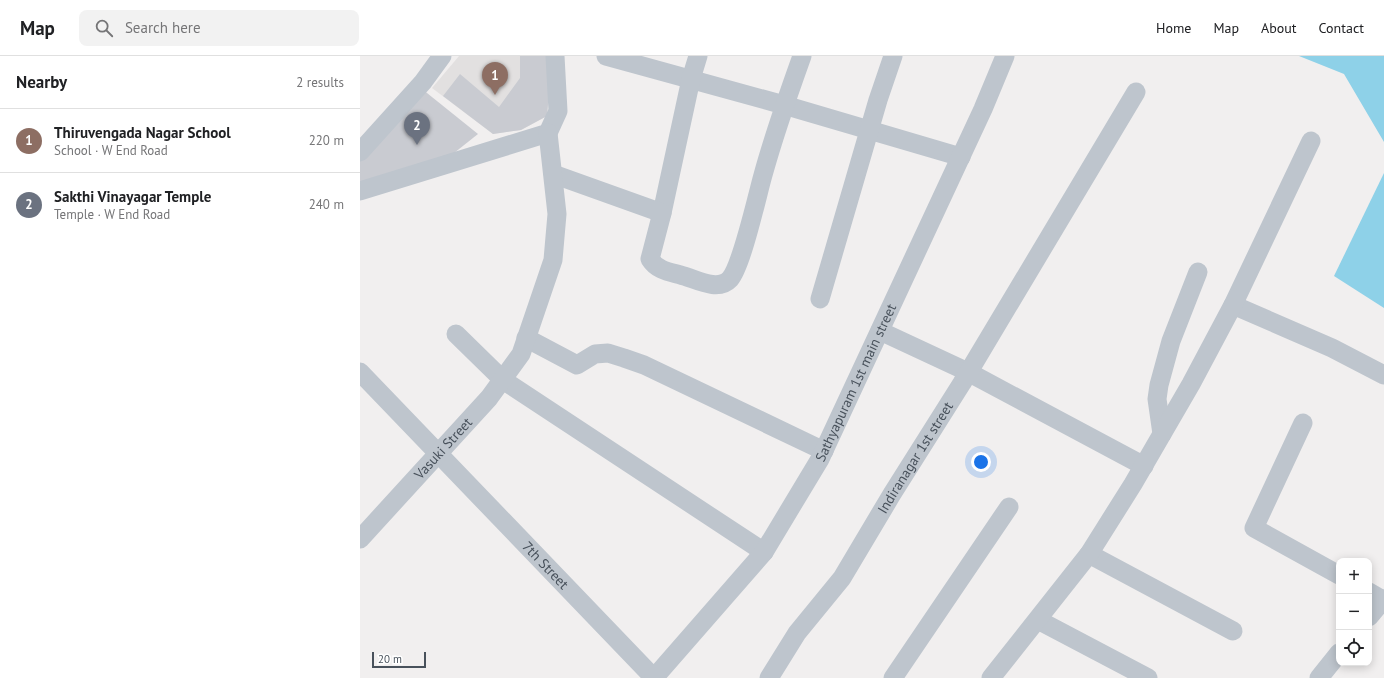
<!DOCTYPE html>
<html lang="en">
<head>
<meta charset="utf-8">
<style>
	:root { --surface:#fff; --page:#f2f2f2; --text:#202124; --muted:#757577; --line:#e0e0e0; --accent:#111827 }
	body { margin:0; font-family:"PT Sans",sans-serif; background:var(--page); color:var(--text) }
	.controls { position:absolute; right:12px; bottom:12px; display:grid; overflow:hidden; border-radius:8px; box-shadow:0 2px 10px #0003 }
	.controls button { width:36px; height:36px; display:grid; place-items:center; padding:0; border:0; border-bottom:1px solid var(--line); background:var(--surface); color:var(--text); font:20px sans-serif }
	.scale { position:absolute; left:12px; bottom:10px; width:54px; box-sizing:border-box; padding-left:4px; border:2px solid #48515b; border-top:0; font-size:11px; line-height:14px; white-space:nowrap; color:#48515b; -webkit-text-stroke:3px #fff; paint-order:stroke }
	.you { position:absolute; left:621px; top:406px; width:14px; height:14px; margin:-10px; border:3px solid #fff; border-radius:50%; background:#1a73e8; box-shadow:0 0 0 6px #1a73e833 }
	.badge { display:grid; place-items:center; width:26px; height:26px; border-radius:50%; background:var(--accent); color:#fff; font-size:13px; font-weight:700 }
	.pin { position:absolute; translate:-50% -33px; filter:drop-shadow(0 1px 2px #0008) }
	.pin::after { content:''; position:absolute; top:21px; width:14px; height:12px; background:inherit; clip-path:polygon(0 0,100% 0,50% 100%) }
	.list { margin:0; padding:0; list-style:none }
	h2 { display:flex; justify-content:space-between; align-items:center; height:52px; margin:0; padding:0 16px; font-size:17px }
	h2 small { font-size:13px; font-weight:400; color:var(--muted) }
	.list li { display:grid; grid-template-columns:26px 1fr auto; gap:12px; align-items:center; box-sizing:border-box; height:64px; padding:0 16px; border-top:1px solid var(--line) }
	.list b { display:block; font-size:15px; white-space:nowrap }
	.list p { margin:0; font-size:13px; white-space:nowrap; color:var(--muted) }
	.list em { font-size:13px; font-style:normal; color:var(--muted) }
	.icon { flex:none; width:22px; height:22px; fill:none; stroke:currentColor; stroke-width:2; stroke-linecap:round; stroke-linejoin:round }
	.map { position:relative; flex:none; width:1024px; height:622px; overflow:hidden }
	header { display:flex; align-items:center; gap:24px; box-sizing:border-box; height:56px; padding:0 20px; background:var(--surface); border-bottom:1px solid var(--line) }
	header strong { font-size:19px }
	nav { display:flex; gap:22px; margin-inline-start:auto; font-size:14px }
	.search { width:280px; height:36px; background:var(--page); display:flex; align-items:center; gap:10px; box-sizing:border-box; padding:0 14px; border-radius:8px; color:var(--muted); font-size:15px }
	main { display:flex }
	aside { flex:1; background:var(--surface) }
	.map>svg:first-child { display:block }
	.education { fill:#e2e0e0 }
	.water { fill:#8ed1e8 }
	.building { fill:#c9cbd1 }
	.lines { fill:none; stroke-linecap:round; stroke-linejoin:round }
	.street { stroke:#bec5cd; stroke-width:19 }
	.labels { text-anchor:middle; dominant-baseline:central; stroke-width:4; stroke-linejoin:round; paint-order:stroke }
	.street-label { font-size:14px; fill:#48515b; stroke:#fff }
</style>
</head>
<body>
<header>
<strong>Map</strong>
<div class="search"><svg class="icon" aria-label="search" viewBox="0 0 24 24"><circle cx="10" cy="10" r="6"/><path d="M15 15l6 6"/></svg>Search here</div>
<nav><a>Home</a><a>Map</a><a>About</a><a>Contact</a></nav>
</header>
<main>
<aside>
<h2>Nearby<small>2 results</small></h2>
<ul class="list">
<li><span class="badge" style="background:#8d6e63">1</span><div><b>Thiruvengada Nagar School</b><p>School · W End Road</p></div><em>220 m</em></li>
<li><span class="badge" style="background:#6b7280">2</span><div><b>Sakthi Vinayagar Temple</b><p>Temple · W End Road</p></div><em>240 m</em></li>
</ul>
</aside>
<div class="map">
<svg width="1024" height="622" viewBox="0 0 1024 622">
	<rect width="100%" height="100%" fill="#f1efef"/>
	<path class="education" d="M 99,0 L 187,0 L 189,37 L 187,60 L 161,74 L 133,78 L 72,32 Z"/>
	<g class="water">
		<path d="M 939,0 L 1024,0 L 1024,86 L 984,18 Z"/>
		<path d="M 1024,117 L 1024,252 L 974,220 Z"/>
	</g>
	<g class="building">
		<path d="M 160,0 L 187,0 L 189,37 L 187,60 L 161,74 L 133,78 L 83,40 L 100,18 L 139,51 L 160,22 Z"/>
		<path d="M 62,33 L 118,78 L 89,101 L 0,131 L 0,102 Z"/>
	</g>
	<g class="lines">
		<g class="street">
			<path d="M 246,0 L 424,49 L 601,101"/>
			<path d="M 338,0 L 331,23 L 302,157 L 290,203 C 298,216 313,216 327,221 C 339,225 359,235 370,223 C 382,209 397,140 403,119 C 414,79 428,39 442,0"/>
			<path d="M 0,96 L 63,26 L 82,0"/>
			<path d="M 193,118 L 302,157"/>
			<path d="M 0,135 L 188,77 L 198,55 L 195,0"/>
			<path d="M 460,243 L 518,44 L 533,0"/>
			<path d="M 873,249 L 972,292 L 1024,319"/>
			<path d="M 520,275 L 608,316 L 784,410"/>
			<path d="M 96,278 L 143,324 L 404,496"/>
			<path d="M 166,282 L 217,309 L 235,298 L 248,297 L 264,302 L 284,309 L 464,395"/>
			<path id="s1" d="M 0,316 L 294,622"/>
			<path d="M 943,367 L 894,472 L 979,519"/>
			<path d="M 802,378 L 797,343 L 799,329 L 811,285 L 838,216"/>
			<path id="s2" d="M 0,483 L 129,342 L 161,298 L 193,204 L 197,158 L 188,77"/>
			<path d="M 729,498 L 873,575"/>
			<path d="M 1009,536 L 1023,544"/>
			<path d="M 1009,561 L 1024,543"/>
			<path d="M 678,564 L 788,622"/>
			<path id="s3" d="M 294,622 L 404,496 L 460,403 L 623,53 L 645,0"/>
			<path id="s4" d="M 409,622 L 437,577 L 482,522 L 532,438 L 602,327 L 776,36"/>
			<path d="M 533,622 L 649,451"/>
			<path d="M 631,622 L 729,498 L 773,428 L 831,328 L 873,249 L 951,85"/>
			<path d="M 959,622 L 979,597"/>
		</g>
	</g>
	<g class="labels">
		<g class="street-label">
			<text stroke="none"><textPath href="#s3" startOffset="360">Sathyapuram 1st main street</textPath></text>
			<text stroke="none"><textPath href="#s2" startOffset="123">Vasuki Street</textPath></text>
			<text stroke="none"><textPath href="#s4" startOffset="265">Indiranagar 1st street</textPath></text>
			<text stroke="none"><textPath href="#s1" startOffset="268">7th Street</textPath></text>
		</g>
	</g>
</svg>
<div class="controls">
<button>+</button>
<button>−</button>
<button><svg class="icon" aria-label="locate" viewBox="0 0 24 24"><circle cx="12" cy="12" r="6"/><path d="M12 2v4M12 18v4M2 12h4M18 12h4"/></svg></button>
</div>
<div class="scale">20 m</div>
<div class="you"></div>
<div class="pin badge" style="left:135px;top:39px;background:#8d6e63">1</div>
<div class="pin badge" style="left:57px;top:89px;background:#6b7280">2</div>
</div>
</main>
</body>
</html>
